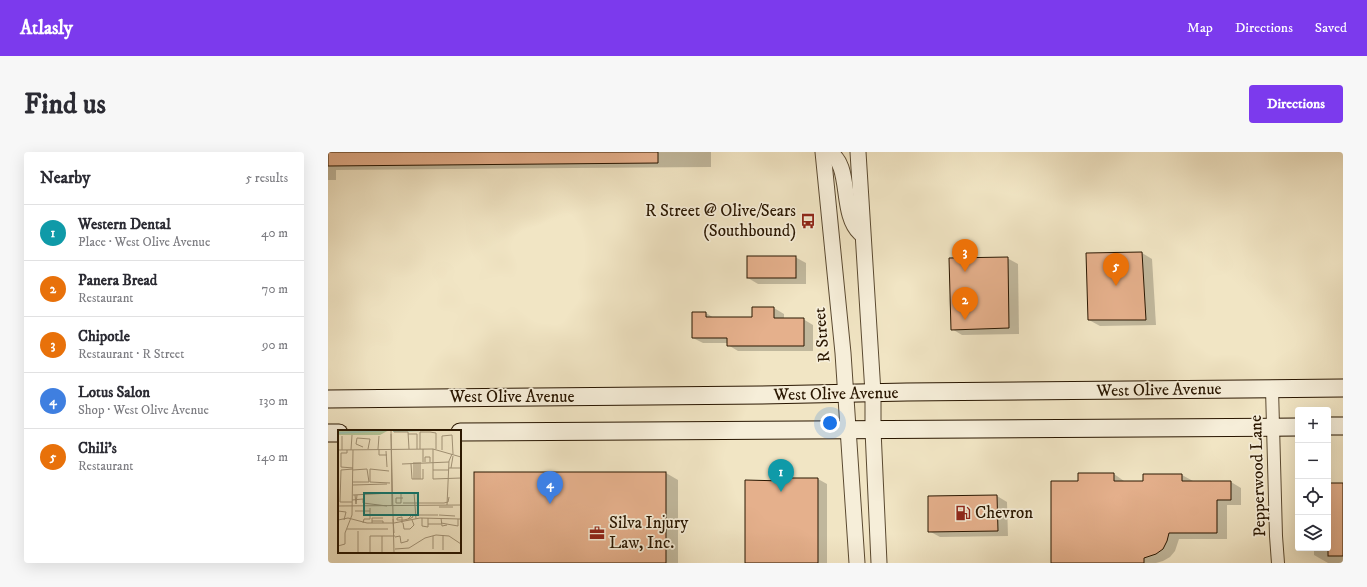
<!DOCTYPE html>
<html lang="en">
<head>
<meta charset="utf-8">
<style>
	:root { --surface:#fff; --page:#f7f7f7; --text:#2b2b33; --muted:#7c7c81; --line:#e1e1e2; --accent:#7c3aed }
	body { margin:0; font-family:"IM FELL DW Pica",serif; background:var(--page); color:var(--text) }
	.controls { position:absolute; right:12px; bottom:12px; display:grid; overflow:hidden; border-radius:4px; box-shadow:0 4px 16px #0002 }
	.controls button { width:36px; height:36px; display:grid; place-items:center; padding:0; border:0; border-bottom:1px solid var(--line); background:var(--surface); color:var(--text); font:20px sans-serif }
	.you { position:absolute; left:502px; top:271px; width:14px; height:14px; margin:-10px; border:3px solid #fff; border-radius:50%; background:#1a73e8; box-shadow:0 0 0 6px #1a73e833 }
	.badge { display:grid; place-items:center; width:26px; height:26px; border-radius:50%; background:var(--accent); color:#fff; font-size:13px; font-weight:700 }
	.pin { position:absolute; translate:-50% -33px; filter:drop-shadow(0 1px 2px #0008) }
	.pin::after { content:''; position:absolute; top:21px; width:14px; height:12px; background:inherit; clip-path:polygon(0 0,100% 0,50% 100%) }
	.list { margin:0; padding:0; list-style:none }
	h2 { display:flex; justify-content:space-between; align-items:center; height:52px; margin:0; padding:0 16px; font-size:17px }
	h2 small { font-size:13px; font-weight:400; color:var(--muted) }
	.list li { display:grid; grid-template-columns:26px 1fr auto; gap:12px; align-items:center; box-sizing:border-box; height:56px; padding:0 16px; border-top:1px solid var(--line) }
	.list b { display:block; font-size:15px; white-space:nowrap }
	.list p { margin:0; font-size:13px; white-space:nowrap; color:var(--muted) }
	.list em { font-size:13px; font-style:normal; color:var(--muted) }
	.icon { flex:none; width:22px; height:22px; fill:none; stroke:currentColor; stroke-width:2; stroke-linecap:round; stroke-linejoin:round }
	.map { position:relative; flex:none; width:1015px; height:411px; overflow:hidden; border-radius:4px }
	header { display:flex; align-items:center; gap:24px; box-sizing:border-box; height:56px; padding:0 20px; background:var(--accent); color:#fff }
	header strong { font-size:19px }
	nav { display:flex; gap:22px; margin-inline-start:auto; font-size:14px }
	.intro { display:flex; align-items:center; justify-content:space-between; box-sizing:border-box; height:96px; padding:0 24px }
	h1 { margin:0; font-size:28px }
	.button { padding:10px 18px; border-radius:4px; background:var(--accent); color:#fff; font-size:14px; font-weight:700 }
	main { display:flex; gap:24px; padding:0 24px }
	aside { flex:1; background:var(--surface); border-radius:4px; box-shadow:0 4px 16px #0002 }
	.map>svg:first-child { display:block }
	.shadow { fill:#0003 }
	.building { fill:#e5b08c; stroke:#291600 }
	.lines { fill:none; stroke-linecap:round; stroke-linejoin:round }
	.minor-casing { stroke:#5b4a31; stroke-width:14 }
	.tertiary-casing { stroke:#5b4a31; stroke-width:17 }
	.secondary-casing { stroke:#291600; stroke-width:19 }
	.minor { stroke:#f6eed9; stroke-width:12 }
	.tertiary { stroke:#f6eed9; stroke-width:15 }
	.secondary { stroke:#f6eed9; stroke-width:17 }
	.labels { text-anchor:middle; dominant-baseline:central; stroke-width:3.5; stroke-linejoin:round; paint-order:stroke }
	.poi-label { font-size:17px; fill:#291600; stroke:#f6eed9; text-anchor:start }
	.street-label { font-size:17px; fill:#291600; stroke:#f6eed9 }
	.inset-river { fill:none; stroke:#9cc0ad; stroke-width:2 }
	.inset-road { fill:none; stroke:#a19276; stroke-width:1 }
	.view { fill:#0f766e; fill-opacity:0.15; stroke:#0f766e; stroke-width:2 }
	.inset-edge { fill:none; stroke:#291600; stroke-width:2 }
</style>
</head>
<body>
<header>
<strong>Atlasly</strong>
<nav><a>Map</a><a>Directions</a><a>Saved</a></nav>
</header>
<div class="intro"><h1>Find us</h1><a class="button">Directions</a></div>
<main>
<aside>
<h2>Nearby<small>5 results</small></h2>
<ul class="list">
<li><span class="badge" style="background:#0f9aa8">1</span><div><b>Western Dental</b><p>Place · West Olive Avenue</p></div><em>40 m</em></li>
<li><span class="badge" style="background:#e8710a">2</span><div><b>Panera Bread</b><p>Restaurant</p></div><em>70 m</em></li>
<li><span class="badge" style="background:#e8710a">3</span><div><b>Chipotle</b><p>Restaurant · R Street</p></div><em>90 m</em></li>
<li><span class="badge" style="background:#3f7fe0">4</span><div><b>Lotus Salon</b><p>Shop · West Olive Avenue</p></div><em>130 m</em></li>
<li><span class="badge" style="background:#e8710a">5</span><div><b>Chili's</b><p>Restaurant</p></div><em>140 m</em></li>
</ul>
</aside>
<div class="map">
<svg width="1015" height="411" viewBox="0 0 1015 411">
	<rect width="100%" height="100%" fill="#f1e5c4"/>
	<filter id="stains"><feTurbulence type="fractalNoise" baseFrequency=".005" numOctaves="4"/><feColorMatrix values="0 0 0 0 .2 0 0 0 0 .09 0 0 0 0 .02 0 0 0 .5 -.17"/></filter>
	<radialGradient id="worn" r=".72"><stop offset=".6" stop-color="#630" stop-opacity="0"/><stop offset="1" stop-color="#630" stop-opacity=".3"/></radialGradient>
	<g class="shadow">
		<path d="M 0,0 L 383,0 L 383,15 L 8,18 L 8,28 L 0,28 Z"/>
		<path d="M 814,101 L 824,107 L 828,173 L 772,174 L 761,168 Z"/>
		<path d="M 467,105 L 478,111 L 478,132 L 430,132 L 420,126 Z"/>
		<path d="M 679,106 L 690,112 L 691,182 L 634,183 L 624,177 Z"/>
		<path d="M 446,156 L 456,162 L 456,167 L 475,167 L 485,173 L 485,199 L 410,199 L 400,193 L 400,191 L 375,191 L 365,186 L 378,161 L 386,166 L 425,166 Z"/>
		<path d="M 338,321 L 350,328 L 350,411 L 147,411 Z"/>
		<path d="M 751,322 L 786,322 L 796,329 L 796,330 L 816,330 L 816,323 L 854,323 L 865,329 L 865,330 L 903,330 L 913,336 L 913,353 L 899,353 L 899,387 L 851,387 L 847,399 L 842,405 L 835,409 L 828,411 L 724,411 L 751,330 Z"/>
		<path d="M 490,327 L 499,332 L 499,411 L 418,411 L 456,330 Z"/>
		<path d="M 1000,332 L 1015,332 L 1015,411 L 1000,411 L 986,403 L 986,396 L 1000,396 Z"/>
		<path d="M 669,344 L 679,350 L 680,384 L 612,385 L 601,379 Z"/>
	</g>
	<g class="building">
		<path d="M 0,0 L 330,0 L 330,11 L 0,14 Z"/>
		<path d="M 814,100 L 818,168 L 760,168 L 758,101 Z"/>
		<rect x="419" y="104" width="49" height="22"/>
		<path d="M 680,105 L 681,176 L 623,178 L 621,106 Z"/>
		<path d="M 424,155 L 446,155 L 446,166 L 476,166 L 476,194 L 399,194 L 399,186 L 364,186 L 364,160 L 378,160 L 378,165 L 424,165 Z"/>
		<rect x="146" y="320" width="192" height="91"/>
		<path d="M 750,321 L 786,321 L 786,329 L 815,329 L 815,322 L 854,322 L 854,329 L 903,329 L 903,348 L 889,348 L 889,381 L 841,381 L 839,389 L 835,397 L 828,402 L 816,406 L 816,411 L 723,411 L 723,329 L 750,329 Z"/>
		<path d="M 455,326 L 490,326 L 490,411 L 417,411 L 417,328 L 455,329 Z"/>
		<rect x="1000" y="331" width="15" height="73"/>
		<path d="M 669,343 L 670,379 L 600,380 L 600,344 Z"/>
	</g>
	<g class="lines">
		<g class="minor-casing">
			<path id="minor" d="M 944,237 L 948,384 L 950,411"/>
		</g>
		<g class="tertiary-casing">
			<g id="tertiary">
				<path d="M 495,0 L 515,201 L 529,411"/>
				<path d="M 500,0 C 525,11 511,62 532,81"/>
				<path d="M 530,0 L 545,241 L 545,278 L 551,411"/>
			</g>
		</g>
		<g class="secondary-casing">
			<g id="secondary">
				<path d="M 0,247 L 434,243 L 579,240 L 1015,236"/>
				<path d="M 1000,274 L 1015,274"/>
				<path d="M 132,280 L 970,275"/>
				<path d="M 0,281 L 11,281"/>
			</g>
		</g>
		<use href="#minor" class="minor"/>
		<use href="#tertiary" class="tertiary"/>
		<use href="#secondary" class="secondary"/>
	</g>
	<defs>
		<g id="bus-bare" transform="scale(1.2)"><path d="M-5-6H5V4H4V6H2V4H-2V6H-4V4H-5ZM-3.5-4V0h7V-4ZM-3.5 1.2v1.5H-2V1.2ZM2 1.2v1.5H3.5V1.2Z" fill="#8f2418" stroke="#f6eed9" stroke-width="2.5" paint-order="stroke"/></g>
		<g id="fuel-bare" transform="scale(1.2)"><path d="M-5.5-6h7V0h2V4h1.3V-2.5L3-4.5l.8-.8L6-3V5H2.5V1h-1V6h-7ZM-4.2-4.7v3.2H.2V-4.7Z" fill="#8f2418" stroke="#f6eed9" stroke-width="2.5" paint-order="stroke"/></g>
		<g id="office-bare" transform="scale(1.2)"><path d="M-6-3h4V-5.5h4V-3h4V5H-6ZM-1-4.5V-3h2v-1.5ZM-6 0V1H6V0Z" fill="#8f2418" stroke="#f6eed9" stroke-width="2.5" paint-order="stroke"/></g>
	</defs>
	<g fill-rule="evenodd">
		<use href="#bus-bare" x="480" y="69"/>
		<use href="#fuel-bare" x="635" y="361"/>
		<use href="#office-bare" x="269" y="381"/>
	</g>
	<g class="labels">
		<g class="poi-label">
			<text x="468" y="59" text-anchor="end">R Street @ Olive/Sears<tspan x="468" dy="20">(Southbound)</tspan></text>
			<text x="647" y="361">Chevron</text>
			<text x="281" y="371">Silva Injury<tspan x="281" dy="20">Law, Inc.</tspan></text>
		</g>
		<g class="street-label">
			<text transform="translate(494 183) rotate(-95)">R Street</text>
			<text transform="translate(831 238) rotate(-1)">West Olive Avenue</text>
			<text transform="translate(508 242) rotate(-1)">West Olive Avenue</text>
			<text x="184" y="245">West Olive Avenue</text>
			<text transform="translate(930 324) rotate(-92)">Pepperwood Lane</text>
		</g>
	</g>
	<g transform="translate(10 278)">
		<rect width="123" height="123" fill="#f1e5c4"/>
		<path d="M 0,0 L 51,0 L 42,5 L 0,5 Z" fill="#b4c698"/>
		<path class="inset-river" d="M 55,1 L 87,0M 0,3 L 51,0"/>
		<path class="inset-road" d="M 53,0 L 54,75M 56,2 L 70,2 L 71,19M 53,4 L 56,123M 70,4 L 79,4 L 79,19M 25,17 L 18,14 L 19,8 L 32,9 L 30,19M 40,19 L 41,6M 41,19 L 41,25 L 49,25M 82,19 L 82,2 L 92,2 L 98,3 L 98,19M 85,19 L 85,32M 95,19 L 95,49 L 123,48M 0,20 L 95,19 L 123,27M 4,20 L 4,6M 9,20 L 9,23 L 3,23 L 3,37 L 15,38M 13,20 L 14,5M 104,20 L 104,6 L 114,5 L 115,24M 48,21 L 49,37M 76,32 L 76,49M 78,32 L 78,49M 80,32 L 80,49M 82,32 L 82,49M 87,32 L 87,27 L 92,27 L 92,32M 64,34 L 111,32M 73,34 L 74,49 L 85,49 L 85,39M 111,38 L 123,38 L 123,48M 113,38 L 115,26M 95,40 L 111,40M 51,41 L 32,39 L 32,52 L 52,53M 15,52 L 31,52 L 29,39 L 15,40M 15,55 L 49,54M 63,62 L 63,73 L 58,73 L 58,68 L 65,68M 76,62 L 78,89M 15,65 L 53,63M 17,65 L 18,74 L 19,65M 14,70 L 25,69 L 25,73 L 49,76M 14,72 L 2,72 L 3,40 L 15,39M 65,73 L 106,73 L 110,72 L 111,67M 109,75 L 111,31 L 114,24M 0,76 L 123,75M 101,77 L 115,77M 0,81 L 8,82 L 6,90M 17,81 L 32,81M 77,85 L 100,85M 101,85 L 117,86M 64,87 L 64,90 L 59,90 L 59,88 ZM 84,88 L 84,96 L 90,97 L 90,88M 103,88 L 104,96 L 109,95M 55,89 L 56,103M 0,90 L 10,88 L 29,93 L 55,93M 34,91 L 34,88 L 45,88M 25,93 L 26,89 L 32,89 L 32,78M 34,93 L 34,91 L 45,91 L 45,93M 56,93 L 82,88 L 123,89M 64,93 L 64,90 L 66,90 L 70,89 L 71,89 L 75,87 L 74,85 L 70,89M 65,93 L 66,99 L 72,99 L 76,95 L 74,90M 103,93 L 120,96 L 120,89M 90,94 L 103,94M 9,99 L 50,99M 105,105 L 105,120M 44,106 L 44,123M 95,106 L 95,119M 57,107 L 62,106 L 63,113 L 70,111 L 70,109M 0,116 L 7,114 L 7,103 L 14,85 L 15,20M 57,119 L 71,118 L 87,108 L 98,105 L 111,106 L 123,114M 20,123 L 20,101M 32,123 L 32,106 L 57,106"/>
		<path class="view" d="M 26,63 L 80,63 L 80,85 L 26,85 Z"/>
		<rect width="123" height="123" class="inset-edge"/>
	</g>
	<rect width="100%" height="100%" filter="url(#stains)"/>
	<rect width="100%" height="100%" fill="url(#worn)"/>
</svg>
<div class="controls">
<button>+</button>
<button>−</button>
<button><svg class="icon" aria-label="locate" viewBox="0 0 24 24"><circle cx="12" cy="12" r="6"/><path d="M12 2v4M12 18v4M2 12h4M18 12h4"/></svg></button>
<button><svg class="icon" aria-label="layers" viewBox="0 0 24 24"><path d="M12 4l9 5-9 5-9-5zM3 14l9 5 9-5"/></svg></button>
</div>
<div class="you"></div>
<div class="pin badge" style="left:453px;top:340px;background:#0f9aa8">1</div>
<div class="pin badge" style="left:637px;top:168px;background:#e8710a">2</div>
<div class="pin badge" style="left:637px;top:120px;background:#e8710a">3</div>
<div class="pin badge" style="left:222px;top:352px;background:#3f7fe0">4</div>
<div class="pin badge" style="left:788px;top:134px;background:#e8710a">5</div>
</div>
</main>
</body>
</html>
